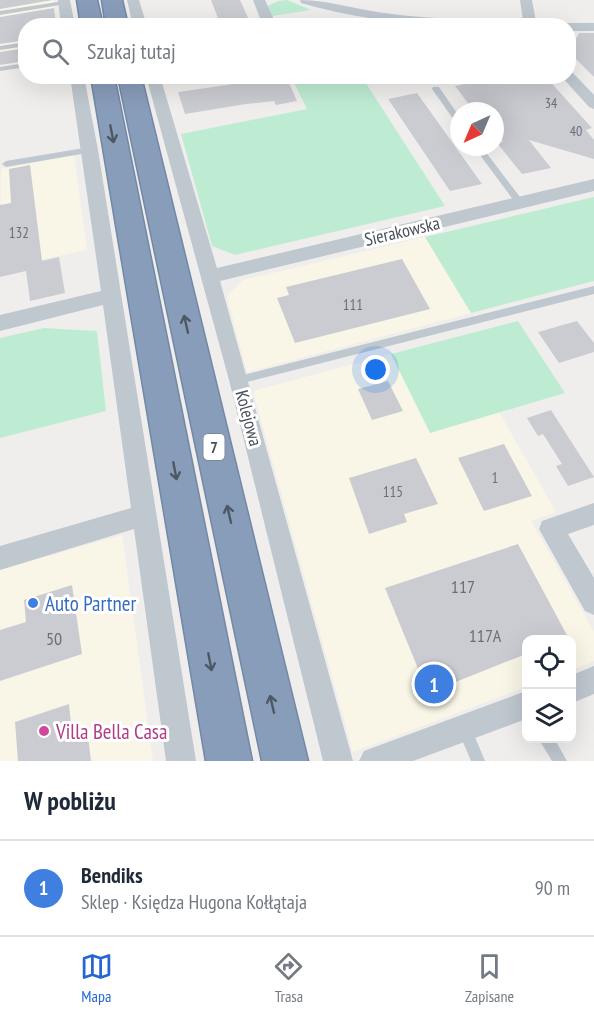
<!DOCTYPE html>
<html lang="pl">
<head>
<meta charset="utf-8">
<style>
	:root { --surface:#fff; --page:#f6f6f7; --text:#1f2937; --muted:#747a83; --line:#e0e1e3; --accent:#2466d4 }
	body { margin:0; font-family:"PT Sans Narrow",sans-serif; background:var(--page); color:var(--text) }
	.controls { position:absolute; right:18px; bottom:18px; display:grid; overflow:hidden; border-radius:12px; box-shadow:0 6px 24px #0002 }
	.controls button { width:54px; height:54px; display:grid; place-items:center; padding:0; border:0; border-bottom:2px solid var(--line); background:var(--surface); color:var(--text); font:30px sans-serif }
	.compass { position:absolute; left:450px; top:102px; width:54px; height:54px; border-radius:50%; background:var(--surface); box-shadow:0 6px 24px #0002; rotate:224deg }
	.you { position:absolute; left:376px; top:370px; width:21px; height:21px; margin:-15px; border:4px solid #fff; border-radius:50%; background:#1a73e8; box-shadow:0 0 0 9px #1a73e833 }
	.badge { display:grid; place-items:center; width:39px; height:39px; border-radius:50%; background:var(--accent); color:#fff; font-size:20px; font-weight:700 }
	.pin { position:absolute; translate:-50% -50%; border:3px solid #fff; box-shadow:0 2px 6px #0006 }
	.list { margin:0; padding:0; list-style:none }
	h2 { display:flex; justify-content:space-between; align-items:center; height:78px; margin:0; padding:0 24px; font-size:26px }
	h2 small { font-size:20px; font-weight:400; color:var(--muted) }
	.list li { display:grid; grid-template-columns:39px 1fr auto; gap:18px; align-items:center; box-sizing:border-box; height:96px; padding:0 24px; border-top:2px solid var(--line) }
	.list b { display:block; font-size:22px; white-space:nowrap }
	.list p { margin:0; font-size:20px; white-space:nowrap; color:var(--muted) }
	.list em { font-size:20px; font-style:normal; color:var(--muted) }
	.icon { flex:none; width:33px; height:33px; fill:none; stroke:currentColor; stroke-width:2; stroke-linecap:round; stroke-linejoin:round }
	.map { position:relative; flex:none; width:594px; height:761px; overflow:hidden }
	.search { position:absolute; background:var(--surface); box-shadow:0 6px 24px #0002; left:18px; right:18px; top:18px; height:66px; display:flex; align-items:center; gap:15px; box-sizing:border-box; padding:0 21px; border-radius:24px; color:var(--muted); font-size:22px }
	.sheet { height:174px; background:var(--surface) }
	nav { display:flex; justify-content:space-around; align-items:center; box-sizing:border-box; height:84px; border-top:2px solid var(--line); background:var(--surface); font-size:16px; color:var(--muted) }
	nav a { display:grid; justify-items:center; gap:3px }
	nav .on { color:var(--accent) }
	.map>svg:first-child { display:block }
	.commercial { fill:#faf6e7 }
	.green { fill:#beecd2 }
	.building { fill:#cbccd2 }
	.lines { fill:none; stroke-linecap:round; stroke-linejoin:round }
	.highway-casing { stroke:#7388a5; stroke-width:3 }
	.lane { fill:#bfc7cf; fill-rule:evenodd }
	.street { fill:#bfc7cf; fill-rule:evenodd }
	.highway { fill:#889dba; fill-rule:evenodd }
	.oneway { stroke:#4e5864 }
	.shop-dot { fill:#3f7fe0; stroke:#fff; stroke-width:2 }
	.hotel-dot { fill:#d1479c; stroke:#fff; stroke-width:2 }
	.labels { text-anchor:middle; dominant-baseline:central; stroke-width:6; stroke-linejoin:round; paint-order:stroke }
	.far-number-label { font-size:14px; fill:#686f78 }
	.number-label { font-size:15px; fill:#686f78 }
	.shield { fill:#fff; stroke:#7e848c; stroke-width:1.5 }
	.shield-label { font-size:16px; font-weight:bold; fill:#47505a }
	.street-label { font-size:18px; fill:#47505a; stroke:#fff }
	.near-number-label { font-size:18px; fill:#686f78 }
	.near-shop-label { font-size:21px; fill:#366cbe; stroke:#fff; text-anchor:start }
	.near-hotel-label { font-size:21px; fill:#b23c85; stroke:#fff; text-anchor:start }
</style>
</head>
<body>
<div class="map">
<svg width="594" height="761" viewBox="0 0 594 761">
	<rect width="100%" height="100%" fill="#f0eeed"/>
	<g class="commercial">
		<path d="M 0,0 L 53,0 L 56,25 L 26,26 L 25,62 L 0,66 Z"/>
		<path d="M 70,155 L 74,156 L 87,250 L 0,268 L 1,169 Z"/>
		<path d="M 425,237 L 471,313 L 247,372 L 227,296 L 243,280 Z"/>
		<path d="M 391,354 L 430,433 L 499,412 L 556,512 L 531,521 L 594,632 L 594,661 L 572,670 L 572,640 L 526,640 L 526,687 L 353,752 L 253,391 Z"/>
		<path d="M 122,535 L 153,761 L 0,761 L 0,570 Z"/>
	</g>
	<g class="green">
		<path d="M 287,0 L 311,10 L 272,16 L 268,6 L 278,1 Z"/>
		<path d="M 291,77 L 362,77 L 445,206 L 235,255 L 212,246 L 181,134 L 307,109 Z"/>
		<path d="M 594,197 L 594,281 L 471,313 L 425,237 Z"/>
		<path d="M 518,321 L 565,393 L 430,433 L 391,354 Z"/>
		<path d="M 44,328 L 97,331 L 106,411 L 0,438 L 0,338 Z"/>
	</g>
	<g class="building">
		<path d="M 0,0 L 53,0 L 0,9 Z"/>
		<path d="M 211,0 L 240,0 L 250,22 L 221,26 Z"/>
		<path d="M 54,8 L 56,26 L 26,26 L 26,40 L 0,44 L 0,17 Z"/>
		<path d="M 579,33 L 594,33 L 594,77 L 569,52 Z"/>
		<path d="M 26,48 L 26,61 L 0,65 L 0,52 Z"/>
		<path d="M 268,76 L 286,76 L 297,101 L 276,105 L 274,101 L 246,104 L 185,114 L 178,92 L 269,79 Z"/>
		<path d="M 506,76 L 545,76 L 592,128 L 586,130 L 594,140 L 594,159 L 529,140 L 551,168 L 522,174 L 497,143 L 503,141 L 495,129 L 495,111 L 474,111 L 455,86 Z"/>
		<path d="M 417,93 L 482,184 L 450,191 L 388,99 Z"/>
		<path d="M 30,165 L 42,261 L 59,257 L 65,293 L 30,301 L 26,271 L 0,277 L 0,205 L 11,203 L 9,169 Z"/>
		<path d="M 402,259 L 430,309 L 295,343 L 277,298 L 289,295 L 286,287 Z"/>
		<path d="M 577,321 L 594,343 L 594,352 L 559,363 L 538,332 Z"/>
		<path d="M 388,381 L 403,411 L 372,420 L 358,389 Z"/>
		<path d="M 551,410 L 572,443 L 594,477 L 568,486 L 556,466 L 562,464 L 543,434 L 538,436 L 527,418 Z"/>
		<path d="M 504,444 L 532,496 L 484,511 L 458,458 Z"/>
		<path d="M 416,458 L 438,504 L 404,514 L 407,522 L 369,534 L 349,478 Z"/>
		<path d="M 518,544 L 569,639 L 526,639 L 526,654 L 428,693 L 385,588 Z"/>
		<path d="M 72,585 L 82,654 L 0,681 L 0,630 L 26,622 L 24,600 Z"/>
		<path d="M 69,704 L 72,733 L 87,728 L 91,761 L 18,761 L 15,722 Z"/>
	</g>
	<g class="lines">
		<g class="highway-casing">
			<g id="highway">
				<path d="M 77,0 L 97,0 L 103,26 L 81,26 Z"/>
				<path d="M 102,0 L 122,0 L 128,26 L 106,26 Z"/>
				<path d="M 91,76 L 114,76 L 252,761 L 206,761 Z"/>
				<path d="M 118,76 L 141,76 L 308,761 L 262,761 Z"/>
			</g>
		</g>
		<g class="lane">
			<path d="M 64,1 L 67,3 L 66,4 L 0,15 L 0,11 Z"/>
			<path d="M 26,42 L 26,46 L 0,50 L 0,46 Z"/>
			<path d="M 26,63 L 26,67 L 0,71 L 0,67 Z"/>
			<path d="M 433,87 L 439,87 L 459,116 L 459,123 L 456,123 L 432,89 Z"/>
			<path d="M 90,147 L 94,150 L 93,152 L 6,167 L 2,164 L 6,161 Z"/>
			<path d="M 474,147 L 482,147 L 523,201 L 523,205 L 517,205 Z"/>
			<path d="M 594,286 L 594,294 L 239,384 L 235,383 L 234,380 L 235,377 L 239,376 Z"/>
			<path d="M 464,721 L 469,723 L 485,761 L 471,761 L 457,728 L 459,723 Z"/>
			<path d="M 538,738 L 554,738 L 567,761 L 552,761 Z"/>
		</g>
		<g class="street">
			<path d="M 58,0 L 70,0 L 75,26 L 61,26 Z"/>
			<path d="M 127,0 L 139,0 L 147,26 L 133,26 Z"/>
			<path d="M 253,0 L 265,0 L 277,26 L 263,26 Z"/>
			<path d="M 300,0 C 330,0 361,11 392,14 C 435,20 479,19 523,21 L 520,0 L 532,0 L 536,22 L 548,23 L 549,26 C 462,26 387,28 301,3 Z"/>
			<path d="M 568,23 L 594,23 L 594,31 L 568,31 L 568,26 L 562,26 Z"/>
			<path d="M 568,72 L 573,73 L 594,95 L 594,109 L 589,107 L 561,76 L 568,76 Z"/>
			<path d="M 70,76 L 84,76 L 98,150 L 196,761 L 166,761 L 134,529 L 0,570 L 0,546 L 131,508 L 103,305 L 0,331 L 0,315 L 101,291 Z"/>
			<path d="M 146,76 L 160,76 L 217,268 L 594,179 L 594,191 L 220,281 L 353,761 L 323,761 L 229,380 Z"/>
			<path d="M 594,503 L 594,525 L 568,534 L 594,578 L 594,615 L 585,611 L 539,529 L 542,521 Z"/>
			<path d="M 594,666 L 594,694 L 572,703 L 572,675 Z"/>
			<path d="M 526,691 L 526,719 L 413,761 L 359,761 L 364,751 Z"/>
		</g>
		<use href="#highway" class="highway"/>
	</g>
	<defs><path id="oneway-shaft" d="M-6 0H5M1.5-3L5.5 0L1.5 3" fill="none" stroke-width="1.6" stroke-linecap="round" stroke-linejoin="round" transform="scale(1.5)"/></defs>
	<g class="oneway">
		<use href="#oneway-shaft" transform="translate(112 134) rotate(79)"/>
		<use href="#oneway-shaft" transform="translate(186 324) rotate(-103)"/>
		<use href="#oneway-shaft" transform="translate(175 471) rotate(79)"/>
		<use href="#oneway-shaft" transform="translate(229 514) rotate(-103)"/>
		<use href="#oneway-shaft" transform="translate(210 662) rotate(79)"/>
		<use href="#oneway-shaft" transform="translate(272 704) rotate(-103)"/>
	</g>
	<circle class="shop-dot" cx="33" cy="603" r="6"/>
	<circle class="hotel-dot" cx="44" cy="731" r="6"/>
	<g class="labels">
		<g class="far-number-label">
			<text x="551" y="103">34</text>
			<text x="576" y="131">40</text>
		</g>
		<g class="number-label">
			<text x="19" y="232">132</text>
			<text x="353" y="304">111</text>
			<text x="495" y="477">1</text>
			<text x="393" y="491">115</text>
		</g>
		<rect class="shield" x="203.5" y="434" width="21" height="26" rx="4.5"/>
		<g class="shield-label">
			<text x="214" y="447">7</text>
		</g>
		<g class="street-label">
			<text transform="translate(402 231) rotate(-13)">Sierakowska</text>
			<text transform="translate(249 418) rotate(75)">Kolejowa</text>
		</g>
		<g class="near-number-label">
			<text x="463" y="586">117</text>
			<text x="485" y="635">117A</text>
			<text x="54" y="638">50</text>
		</g>
		<g class="near-shop-label">
			<text x="45" y="603">Auto Partner</text>
		</g>
		<g class="near-hotel-label">
			<text x="56" y="731">Villa Bella Casa</text>
		</g>
	</g>
</svg>
<div class="controls">
<button><svg class="icon" aria-label="locate" viewBox="0 0 24 24"><circle cx="12" cy="12" r="6"/><path d="M12 2v4M12 18v4M2 12h4M18 12h4"/></svg></button>
<button><svg class="icon" aria-label="layers" viewBox="0 0 24 24"><path d="M12 4l9 5-9 5-9-5zM3 14l9 5 9-5"/></svg></button>
</div>
<svg class="compass" viewBox="-18 -18 36 36"><path d="M0-13l5 13h-10z" fill="#e53935"/><path d="M0 13l5-13h-10z" fill="#747a83"/></svg>
<div class="you"></div>
<div class="pin badge" style="left:434px;top:684px;background:#3f7fe0">1</div>
<div class="search"><svg class="icon" aria-label="search" viewBox="0 0 24 24"><circle cx="10" cy="10" r="6"/><path d="M15 15l6 6"/></svg>Szukaj tutaj</div>
</div>
<section class="sheet">
<h2>W pobliżu<small></small></h2>
<ul class="list">
<li><span class="badge" style="background:#3f7fe0">1</span><div><b>Bendiks</b><p>Sklep · Księdza Hugona Kołłątaja</p></div><em>90 m</em></li>
</ul>
</section>
<nav>
<a class="on"><svg class="icon" aria-label="map" viewBox="0 0 24 24"><path d="M3 6l6-2 6 2 6-2v14l-6 2-6-2-6 2zM9 4v14M15 6v14"/></svg>Mapa</a>
<a><svg class="icon" aria-label="directions" viewBox="0 0 24 24"><path d="M12 3l9 9-9 9-9-9zM9 14v-3h6M13 9l2 2-2 2"/></svg>Trasa</a>
<a><svg class="icon" aria-label="saved" viewBox="0 0 24 24"><path d="M7 4h10v16l-5-4-5 4z"/></svg>Zapisane</a>
</nav>
</body>
</html>
